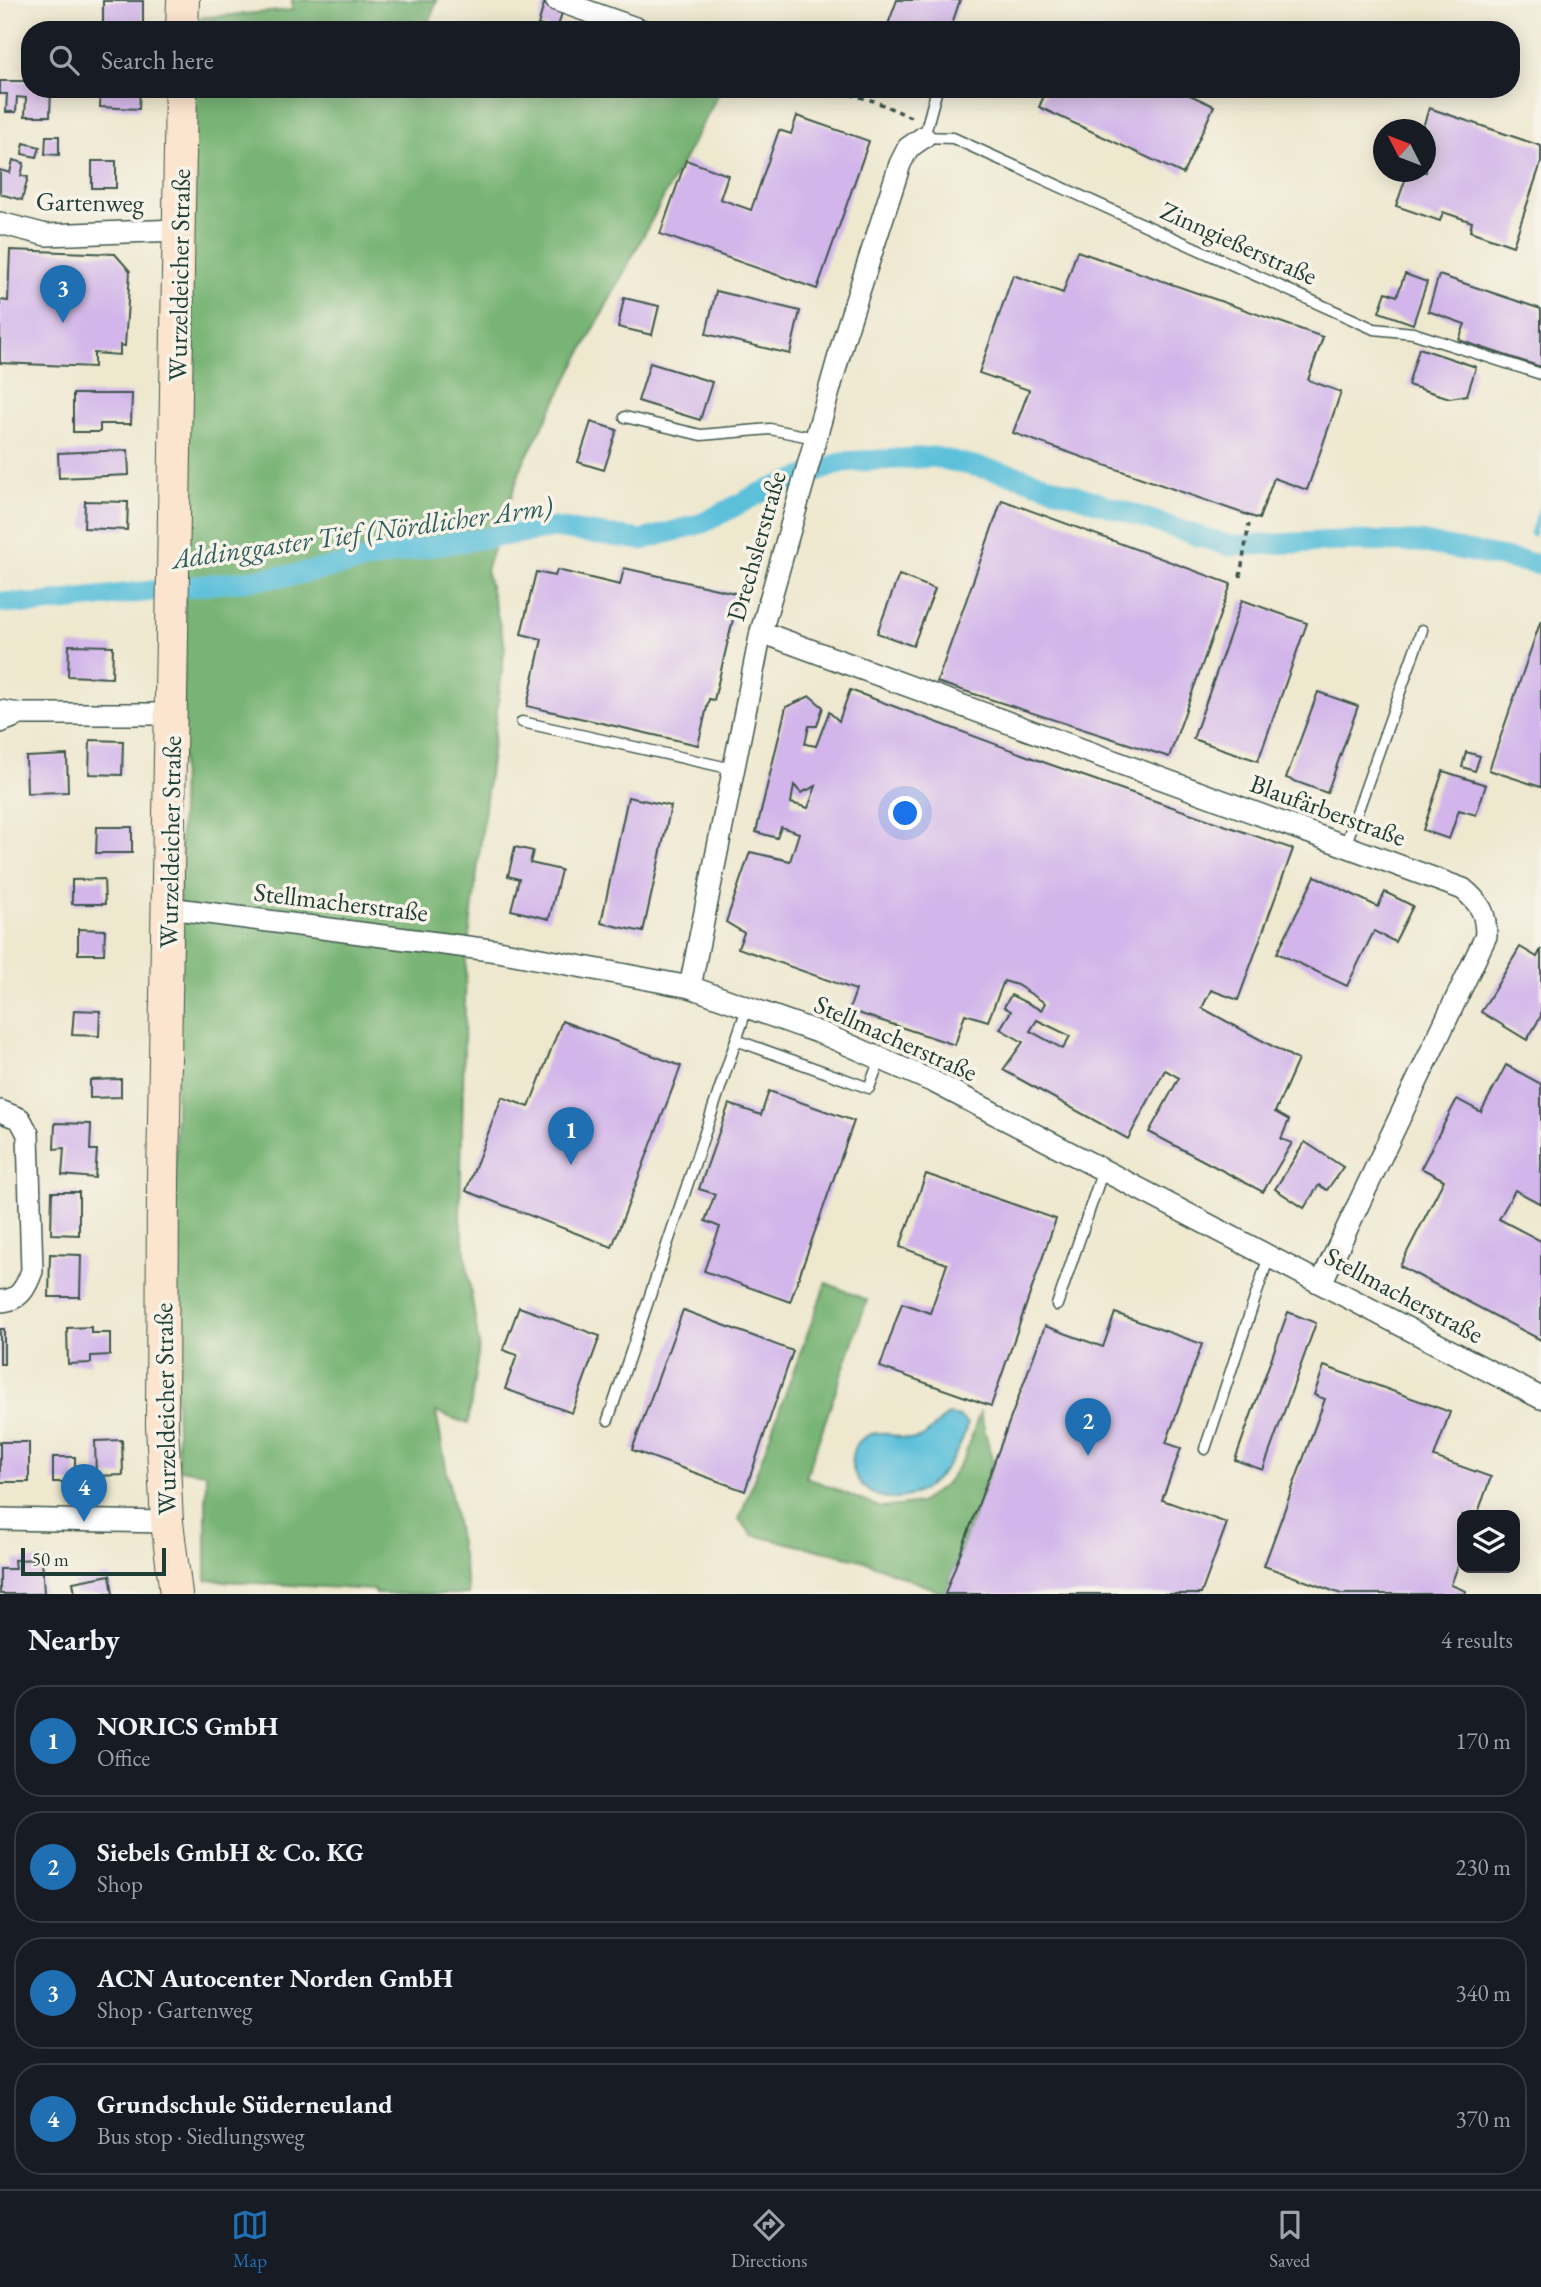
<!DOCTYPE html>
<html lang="en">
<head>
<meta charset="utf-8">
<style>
	:root { --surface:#171b24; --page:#20242c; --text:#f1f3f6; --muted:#9ea1a6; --line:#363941; --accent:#1f6fb2 }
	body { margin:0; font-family:"EB Garamond",serif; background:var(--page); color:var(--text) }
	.controls { position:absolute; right:21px; bottom:21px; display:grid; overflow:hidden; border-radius:14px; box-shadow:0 4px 18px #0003 }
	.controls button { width:63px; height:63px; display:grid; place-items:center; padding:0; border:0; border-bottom:2px solid var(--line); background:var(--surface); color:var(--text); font:35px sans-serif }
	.compass { position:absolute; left:1373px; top:119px; width:63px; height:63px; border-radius:50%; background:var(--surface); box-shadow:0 4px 18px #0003; rotate:312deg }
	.scale { position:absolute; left:21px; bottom:18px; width:145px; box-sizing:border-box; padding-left:7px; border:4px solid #1f3d34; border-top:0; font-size:19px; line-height:24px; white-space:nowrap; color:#1f3d34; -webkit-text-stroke:5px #f7f3e8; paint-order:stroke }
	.you { position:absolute; left:906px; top:814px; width:24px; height:24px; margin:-18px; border:5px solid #fff; border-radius:50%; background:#1a73e8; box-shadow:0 0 0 10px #1a73e833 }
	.badge { display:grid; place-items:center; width:46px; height:46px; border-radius:50%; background:var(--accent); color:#fff; font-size:23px; font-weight:700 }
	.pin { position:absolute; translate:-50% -58px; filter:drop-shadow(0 2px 4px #0008) }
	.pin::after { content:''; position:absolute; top:37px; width:24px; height:21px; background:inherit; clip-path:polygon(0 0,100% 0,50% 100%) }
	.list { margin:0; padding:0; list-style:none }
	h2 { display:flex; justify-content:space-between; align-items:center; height:91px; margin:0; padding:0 28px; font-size:30px }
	h2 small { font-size:23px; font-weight:400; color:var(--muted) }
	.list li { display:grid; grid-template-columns:46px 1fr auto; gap:21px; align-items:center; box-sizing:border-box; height:112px; margin:0 14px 14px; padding:0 14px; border:2px solid var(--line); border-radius:28px }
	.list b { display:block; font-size:26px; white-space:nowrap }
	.list p { margin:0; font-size:23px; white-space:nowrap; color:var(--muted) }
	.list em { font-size:23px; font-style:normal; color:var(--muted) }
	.icon { flex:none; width:38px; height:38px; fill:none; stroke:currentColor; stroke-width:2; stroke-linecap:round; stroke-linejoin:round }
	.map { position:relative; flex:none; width:1541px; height:1594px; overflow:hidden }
	.search { position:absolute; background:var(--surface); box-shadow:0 4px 18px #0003; left:21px; right:21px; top:21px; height:77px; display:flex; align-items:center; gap:18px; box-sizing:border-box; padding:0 24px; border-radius:28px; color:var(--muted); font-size:26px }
	.sheet { height:595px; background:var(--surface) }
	nav { display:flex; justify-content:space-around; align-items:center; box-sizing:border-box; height:98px; border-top:2px solid var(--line); background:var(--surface); font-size:19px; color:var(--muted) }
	nav a { display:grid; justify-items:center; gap:4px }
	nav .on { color:var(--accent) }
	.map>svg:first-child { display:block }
	.forest { fill:#78b474; stroke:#4c7854; stroke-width:2 }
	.water { fill:#5cc0da; stroke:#3e7e87; stroke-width:2 }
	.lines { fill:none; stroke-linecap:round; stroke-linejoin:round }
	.stream { stroke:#5cc0da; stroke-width:6 }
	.canal { stroke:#5cc0da; stroke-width:21 }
	.building { fill:#d2b5ea; fill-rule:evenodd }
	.lane-casing { stroke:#3e574b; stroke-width:13 }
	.street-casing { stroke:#3e574b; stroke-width:24 }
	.secondary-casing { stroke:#3e574b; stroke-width:34 }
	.path { stroke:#3e574b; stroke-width:3.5; stroke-dasharray:5 5; stroke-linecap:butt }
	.lane { stroke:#fff; stroke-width:10 }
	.street { stroke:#fff; stroke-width:21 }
	.secondary { stroke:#fce5cf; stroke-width:32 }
	.labels { text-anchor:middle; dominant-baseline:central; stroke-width:7; stroke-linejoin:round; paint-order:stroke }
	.street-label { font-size:26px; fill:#1f3d34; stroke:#f7f3e8 }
	.water-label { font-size:28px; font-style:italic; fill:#2e5e5e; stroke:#f7f3e8 }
</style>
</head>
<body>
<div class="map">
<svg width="1541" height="1594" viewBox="0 0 1541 1594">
	<rect width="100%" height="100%" fill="#f7f3e8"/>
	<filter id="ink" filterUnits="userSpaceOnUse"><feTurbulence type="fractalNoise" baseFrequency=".0143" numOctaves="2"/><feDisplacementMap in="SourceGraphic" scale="14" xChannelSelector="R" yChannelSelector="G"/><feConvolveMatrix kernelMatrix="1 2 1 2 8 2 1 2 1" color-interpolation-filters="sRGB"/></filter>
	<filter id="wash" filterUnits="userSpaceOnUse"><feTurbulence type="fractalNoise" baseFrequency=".00686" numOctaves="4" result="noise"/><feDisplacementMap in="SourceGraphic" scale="28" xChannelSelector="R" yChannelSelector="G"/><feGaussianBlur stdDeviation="1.57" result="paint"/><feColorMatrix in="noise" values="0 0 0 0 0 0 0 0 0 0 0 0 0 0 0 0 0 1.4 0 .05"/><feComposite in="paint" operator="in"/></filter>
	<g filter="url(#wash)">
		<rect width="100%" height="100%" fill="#eee8cf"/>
		<g class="forest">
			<path d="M 292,0 L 437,0 L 426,30 L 195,30 L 195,18 L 292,10 Z"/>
			<path d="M 193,89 L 721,89 L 523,463 L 486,570 L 505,646 L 466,961 L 460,1218 L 479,1346 L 468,1424 L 436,1412 L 469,1594 L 376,1594 L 374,1590 L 206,1580 L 206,1473 L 178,1469 L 173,1286 Z"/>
			<path d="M 826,1283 L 867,1300 L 806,1477 L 881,1508 L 920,1503 L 946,1484 L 964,1458 L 980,1412 L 993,1463 L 945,1594 L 862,1560 L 753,1535 L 739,1520 Z"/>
		</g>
		<path class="water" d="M 949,1415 L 960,1417 L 967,1424 C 959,1459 928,1503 886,1498 C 857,1494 836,1453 867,1436 C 883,1426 903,1444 920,1438 C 931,1433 937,1421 949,1415 Z"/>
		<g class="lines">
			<g class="stream">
				<path d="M 1540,0 L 1541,0"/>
				<path d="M 1532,534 L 1541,509"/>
				<path d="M 1522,560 L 1525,553"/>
			</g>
			<path class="canal" d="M 0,602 L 36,604 L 294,575 L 439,545 L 554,528 L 642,540 L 703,523 L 760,493 L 843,462 L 934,457 L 1018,476 L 1229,546 L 1340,541 L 1420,542 L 1541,565"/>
		</g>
		<g id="blocks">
			<g class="building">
				<path d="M 897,0 L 960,0 L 950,30 L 886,30 Z"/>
				<rect x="103" y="1" width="40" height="29"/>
				<path d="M 544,4 L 563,9 L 557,30 L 538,25 Z"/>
				<path d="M 27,77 L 30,77 L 30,89 L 51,89 L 50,116 L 25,116 L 26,98 L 17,97 L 16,112 L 6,112 L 7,94 L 0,94 L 0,81 L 27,81 Z"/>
				<path d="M 101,89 L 140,89 L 139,109 L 100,107 Z"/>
				<path d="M 1047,89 L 1177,89 L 1214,106 L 1183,174 L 1039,107 Z"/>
				<path d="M 1429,108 L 1541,146 L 1541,163 L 1513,246 L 1470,231 L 1472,222 L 1443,212 L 1440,221 L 1396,206 L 1408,172 L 1426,172 L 1426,130 L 1422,130 Z"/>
				<path d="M 797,116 L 869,141 L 817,289 L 660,234 L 686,160 L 728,175 L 720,199 L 751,210 L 779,130 L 791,134 Z"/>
				<path d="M 46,136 L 59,136 L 59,155 L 45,154 Z"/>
				<path d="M 24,143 L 40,147 L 37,157 L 22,154 Z"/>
				<path d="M 13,160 L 24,163 L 21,176 L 28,177 L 22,200 L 0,194 L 0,170 L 10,173 Z"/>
				<rect x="92" y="161" width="24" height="27"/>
				<path d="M 10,250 L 115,254 L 130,271 L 125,346 L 120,345 L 120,355 L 94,353 L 94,367 L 0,363 L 0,300 L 8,301 Z"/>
				<path d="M 1077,251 L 1323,337 L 1308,380 L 1341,392 L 1307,490 L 1274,478 L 1259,519 L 1013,433 L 1029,390 L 979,373 L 1013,275 L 1063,293 Z"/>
				<path d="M 1405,274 L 1427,282 L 1413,324 L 1379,312 L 1386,292 L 1397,296 Z"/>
				<path d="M 1439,275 L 1541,309 L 1541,367 L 1459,340 L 1465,324 L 1428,311 Z"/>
				<path d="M 716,291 L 800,311 L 790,354 L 706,334 Z"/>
				<path d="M 624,298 L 659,306 L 652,335 L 618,327 Z"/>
				<path d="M 1419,348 L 1476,367 L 1467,395 L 1450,398 L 1408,385 Z"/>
				<path d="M 650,363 L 712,382 L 700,420 L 638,401 Z"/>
				<path d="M 73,394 L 132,394 L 131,424 L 100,424 L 100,432 L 73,432 Z"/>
				<path d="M 591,422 L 617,430 L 604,470 L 578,462 Z"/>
				<path d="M 128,450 L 129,475 L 59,478 L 58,453 Z"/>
				<path d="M 1002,500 L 1231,584 L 1169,757 L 937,682 Z"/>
				<path d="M 85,501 L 128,502 L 127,530 L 84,528 Z"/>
				<path d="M 624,568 L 739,594 L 714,700 L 709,699 L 698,745 L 527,706 L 542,639 L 521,634 L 536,572 L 555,576 L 557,570 L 620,585 Z"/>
				<path d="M 899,575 L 935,589 L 913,646 L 877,633 Z"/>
				<path d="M 1242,600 L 1307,623 L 1258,761 L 1193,739 Z"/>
				<path d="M 1541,620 L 1541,787 L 1489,770 Z"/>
				<path d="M 69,645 L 113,646 L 112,678 L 68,676 Z"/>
				<path d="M 850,690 L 1046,763 L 1293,849 L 1238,1000 L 1211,990 L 1202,1008 L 1298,1060 L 1275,1112 L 1289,1120 L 1281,1139 L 1292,1143 L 1263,1192 L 1149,1132 L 1179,1078 L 1165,1070 L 1128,1139 L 1003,1070 L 1023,1042 L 1000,1029 L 1011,1011 L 1004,1007 L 1011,995 L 1041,1010 L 1045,1003 L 1017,985 L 1004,981 L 988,1021 L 965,1014 L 955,1045 L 849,1010 L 856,990 L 738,948 L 744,933 L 726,922 L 750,852 L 790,861 L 799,833 L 781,827 L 777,838 L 756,832 L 786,707 L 810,696 L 823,707 L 817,726 L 809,726 L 805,744 L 816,746 L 829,712 L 839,721 ZM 794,785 L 801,793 L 816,786 L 808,808 L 791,803 ZM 1037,1020 L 1070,1036 L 1063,1049 L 1030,1031 Z"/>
				<path d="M 1318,692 L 1358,706 L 1327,793 L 1286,778 Z"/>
				<path d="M 90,740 L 123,741 L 122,775 L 89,774 Z"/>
				<path d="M 1466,752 L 1480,756 L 1475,771 L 1462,767 Z"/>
				<path d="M 67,755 L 68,792 L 27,793 L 26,757 Z"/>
				<path d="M 1443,771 L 1486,785 L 1476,815 L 1459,810 L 1449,839 L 1423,830 Z"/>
				<path d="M 628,797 L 671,806 L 643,932 L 601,923 Z"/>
				<path d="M 97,827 L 132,827 L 132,853 L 96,853 Z"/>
				<path d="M 515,847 L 533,851 L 530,863 L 561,870 L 549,919 L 511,910 L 519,879 L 508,876 Z"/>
				<path d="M 1315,876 L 1378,907 L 1385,892 L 1413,906 L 1395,942 L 1374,931 L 1347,986 L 1277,953 Z"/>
				<path d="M 104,879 L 105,904 L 72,904 L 72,880 Z"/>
				<path d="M 78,929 L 105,930 L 104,954 L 78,954 Z"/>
				<path d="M 1520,947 L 1537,957 L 1541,949 L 1541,1016 L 1527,1040 L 1481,1012 Z"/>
				<path d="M 74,1010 L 100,1011 L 99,1036 L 72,1035 Z"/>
				<path d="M 562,1021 L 681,1066 L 612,1247 L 466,1191 L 502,1097 L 529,1107 Z"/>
				<path d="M 1506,1065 L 1541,1084 L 1541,1204 L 1515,1190 L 1499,1219 L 1541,1241 L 1541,1340 L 1400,1266 L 1444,1180 L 1421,1168 L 1457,1099 L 1481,1112 Z"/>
				<path d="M 121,1079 L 121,1097 L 90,1098 L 90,1080 Z"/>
				<path d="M 769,1091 L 854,1121 L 790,1302 L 704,1271 L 720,1227 L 705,1221 L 715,1194 L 699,1189 L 729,1104 L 761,1115 Z"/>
				<path d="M 55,1123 L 91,1124 L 90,1150 L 97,1150 L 95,1178 L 62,1175 L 64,1148 L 54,1149 Z"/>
				<path d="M 1305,1142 L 1343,1167 L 1327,1190 L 1319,1185 L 1304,1208 L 1275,1189 Z"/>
				<path d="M 926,1174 L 1056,1219 L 991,1406 L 880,1367 L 902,1303 L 930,1313 L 947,1264 L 900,1247 Z"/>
				<path d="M 52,1192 L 79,1192 L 79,1235 L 51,1234 Z"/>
				<path d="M 50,1254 L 81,1255 L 80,1297 L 49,1297 Z"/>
				<path d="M 519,1307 L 600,1336 L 572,1413 L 505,1389 L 517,1355 L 503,1350 Z"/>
				<path d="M 683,1310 L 793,1351 L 745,1491 L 632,1450 Z"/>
				<path d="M 1288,1312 L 1316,1323 L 1263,1470 L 1235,1460 Z"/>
				<path d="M 1115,1313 L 1202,1344 L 1166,1443 L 1181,1448 L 1162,1500 L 1227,1523 L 1201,1594 L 945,1594 L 1045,1326 L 1103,1347 Z"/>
				<path d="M 91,1327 L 91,1333 L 110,1333 L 110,1355 L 91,1356 L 91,1363 L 68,1364 L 67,1328 Z"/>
				<rect x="0" y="1329" width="4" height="35"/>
				<path d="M 1324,1366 L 1450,1412 L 1434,1457 L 1491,1477 L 1477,1515 L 1462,1515 L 1462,1555 L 1451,1585 L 1466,1591 L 1465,1594 L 1341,1594 L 1264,1566 L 1325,1399 L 1314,1395 Z"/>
				<path d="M 122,1440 L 123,1475 L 96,1476 L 95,1441 Z"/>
				<rect x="0" y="1442" width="29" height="40"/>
				<rect x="53" y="1457" width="22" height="25"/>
				<path d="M 42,1559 L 44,1594 L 0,1594 L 0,1569 L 15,1569 L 14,1560 Z"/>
				<path d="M 110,1575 L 113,1594 L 75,1594 L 73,1582 Z"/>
			</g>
		</g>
	</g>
	<g filter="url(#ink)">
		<use href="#blocks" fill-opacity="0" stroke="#3e574b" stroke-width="2"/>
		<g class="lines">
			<g class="lane-casing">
				<g id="lane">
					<path d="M 937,89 L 924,137 L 953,138 L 1374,329 L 1413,333 L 1541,374"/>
					<path d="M 625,417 L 701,435 L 770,429 L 815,438"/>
					<path d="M 522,722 L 733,769"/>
					<path d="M 1345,846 L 1422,630"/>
					<path d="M 736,1040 L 869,1088 L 880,1059"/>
					<path d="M 1057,1305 L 1103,1170"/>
					<path d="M 608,1420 L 747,1008"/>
					<path d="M 1205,1449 L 1269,1256"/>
				</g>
			</g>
			<g class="street-casing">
				<g id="street">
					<path d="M 556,0 L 641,30"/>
					<path d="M 0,223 L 46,235 L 179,230"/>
					<path d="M 761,632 L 1463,889 C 1481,904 1486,913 1486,936 L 1321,1283"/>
					<path d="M 0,711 L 20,714 L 0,722"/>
					<path d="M 20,714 L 173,714"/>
					<path d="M 169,908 L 498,951 L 690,987 L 826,1035 L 934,1082 L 1541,1398"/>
					<path d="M 690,987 L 761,632 L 844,338 L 900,164 L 908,148 L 924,137"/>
					<path d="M 0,1111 L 20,1119 L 28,1134 L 32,1271 C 26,1287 20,1301 0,1301"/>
					<path d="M 0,1519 L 167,1522"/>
				</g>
			</g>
			<g class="secondary-casing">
				<g id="secondary">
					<path d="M 182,30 L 183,0"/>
					<path d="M 176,1594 L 167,1522 L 162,1426 L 163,1180 L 181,89"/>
				</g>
			</g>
			<g class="path">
				<path d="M 831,89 L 874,101 L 915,119"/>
				<path d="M 1240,577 L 1249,524"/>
			</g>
			<use href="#lane" class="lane"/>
			<use href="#street" class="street"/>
			<use href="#secondary" class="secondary"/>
		</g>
	</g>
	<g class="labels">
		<g class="street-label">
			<text transform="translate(90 202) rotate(1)">Gartenweg</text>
			<text transform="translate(1239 243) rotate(24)">Zinngießerstraße</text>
			<text transform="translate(179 275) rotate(-89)">Wurzeldeicher Straße</text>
			<text transform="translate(756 546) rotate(-74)">Drechslerstraße</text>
			<text transform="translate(1328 810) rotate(20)">Blaufärberstraße</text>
			<text transform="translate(170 842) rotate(-89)">Wurzeldeicher Straße</text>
			<text transform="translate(341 902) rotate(7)">Stellmacherstraße</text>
			<text transform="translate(896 1038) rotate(24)">Stellmacherstraße</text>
			<text transform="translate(1404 1295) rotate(28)">Stellmacherstraße</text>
			<text transform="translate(165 1409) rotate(-91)">Wurzeldeicher Straße</text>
		</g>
		<g class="water-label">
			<text transform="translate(362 532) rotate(-8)">Addinggaster Tief (Nördlicher Arm)</text>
		</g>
	</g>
</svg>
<div class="controls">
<button><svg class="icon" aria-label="layers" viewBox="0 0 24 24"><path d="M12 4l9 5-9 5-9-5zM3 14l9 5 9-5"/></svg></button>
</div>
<svg class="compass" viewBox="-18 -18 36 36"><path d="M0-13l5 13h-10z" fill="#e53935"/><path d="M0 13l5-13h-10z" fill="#9ea1a6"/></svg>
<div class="scale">50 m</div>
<div class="you"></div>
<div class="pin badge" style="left:571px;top:1165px">1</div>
<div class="pin badge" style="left:1088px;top:1456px">2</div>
<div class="pin badge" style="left:63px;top:323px">3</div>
<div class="pin badge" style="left:84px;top:1522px">4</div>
<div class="search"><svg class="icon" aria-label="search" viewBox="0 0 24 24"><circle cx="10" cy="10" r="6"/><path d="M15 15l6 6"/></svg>Search here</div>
</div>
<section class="sheet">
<h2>Nearby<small>4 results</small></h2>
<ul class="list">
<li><span class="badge">1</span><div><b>NORICS GmbH</b><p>Office</p></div><em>170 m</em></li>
<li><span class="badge">2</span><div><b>Siebels GmbH &amp; Co. KG</b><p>Shop</p></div><em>230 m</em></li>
<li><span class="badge">3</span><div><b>ACN Autocenter Norden GmbH</b><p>Shop · Gartenweg</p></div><em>340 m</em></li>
<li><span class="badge">4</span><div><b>Grundschule Süderneuland</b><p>Bus stop · Siedlungsweg</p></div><em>370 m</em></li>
</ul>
</section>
<nav>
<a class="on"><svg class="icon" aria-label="map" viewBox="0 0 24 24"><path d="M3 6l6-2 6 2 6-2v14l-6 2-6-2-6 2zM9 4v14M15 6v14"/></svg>Map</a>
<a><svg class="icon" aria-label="directions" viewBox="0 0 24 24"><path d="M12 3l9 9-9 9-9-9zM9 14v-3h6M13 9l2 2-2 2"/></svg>Directions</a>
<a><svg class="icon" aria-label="saved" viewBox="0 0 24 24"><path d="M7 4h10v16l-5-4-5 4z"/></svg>Saved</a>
</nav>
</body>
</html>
